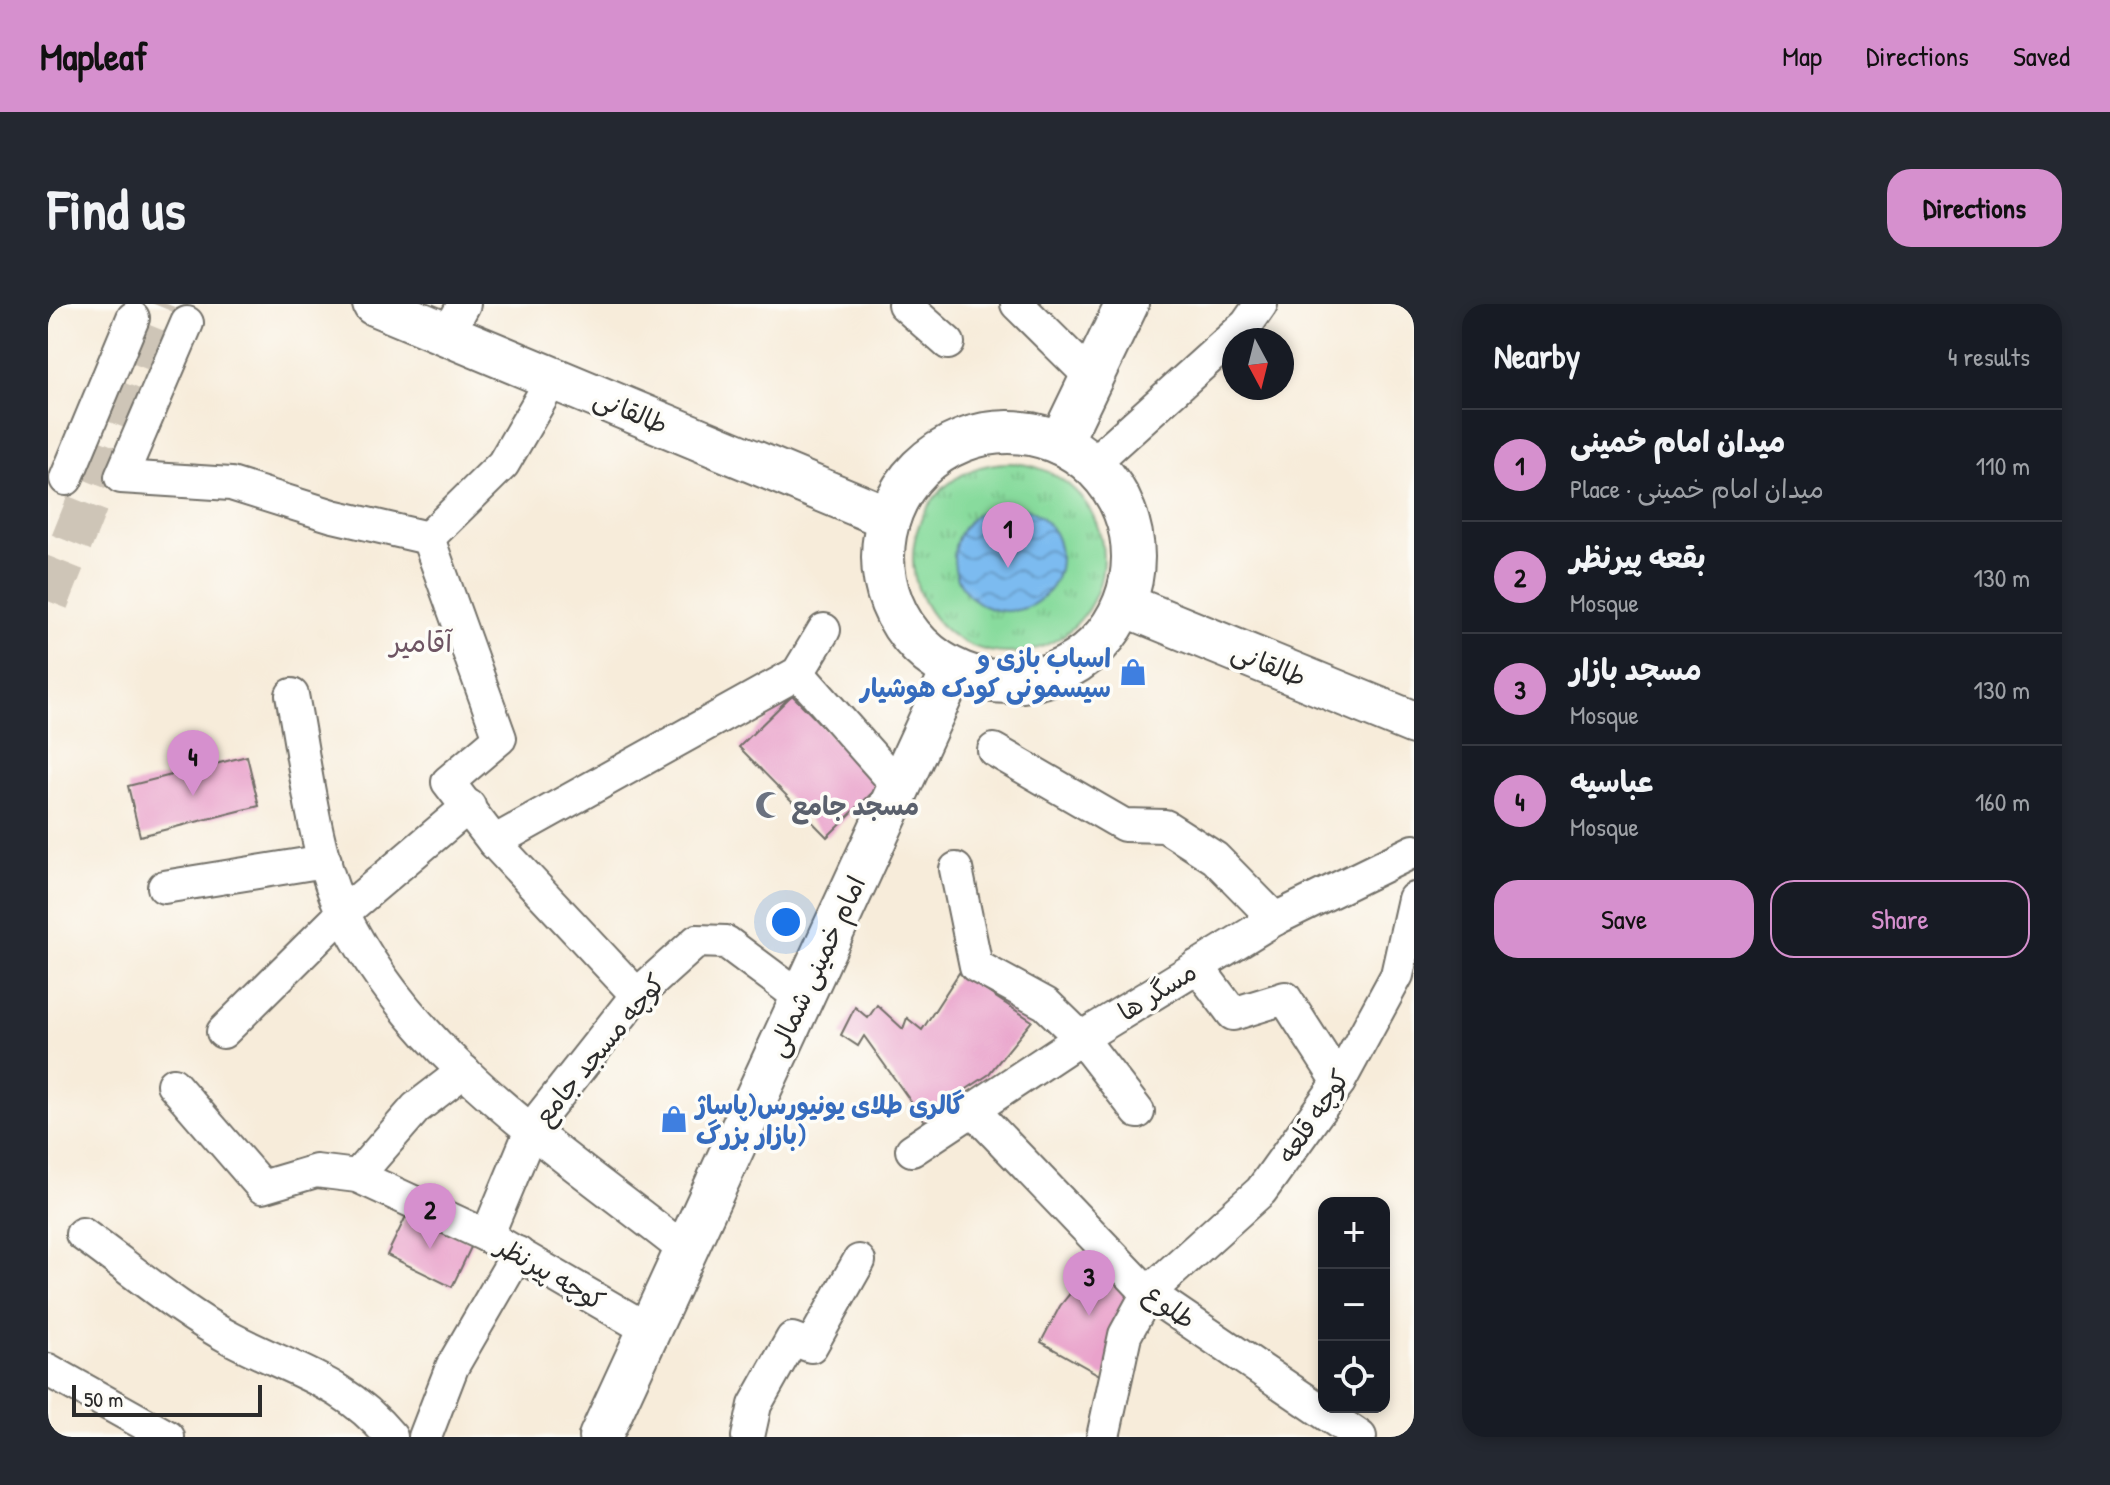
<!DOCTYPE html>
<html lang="en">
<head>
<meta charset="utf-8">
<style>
	:root { --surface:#171b24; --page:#242831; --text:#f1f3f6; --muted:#9ea1a6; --line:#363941; --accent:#d690ce }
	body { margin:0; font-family:"Patrick Hand","Playpen Sans Arabic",sans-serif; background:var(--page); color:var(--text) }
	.controls { position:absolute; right:24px; bottom:24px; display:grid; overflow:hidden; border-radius:16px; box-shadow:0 4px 12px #0003 }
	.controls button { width:72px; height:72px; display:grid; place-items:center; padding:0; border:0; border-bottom:2px solid var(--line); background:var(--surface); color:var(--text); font:40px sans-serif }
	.compass { position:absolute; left:1174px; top:24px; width:72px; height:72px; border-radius:50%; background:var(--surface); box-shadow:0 4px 12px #0003; rotate:173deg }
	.scale { position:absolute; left:24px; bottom:20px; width:190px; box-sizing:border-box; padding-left:8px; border:4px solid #2b2b2b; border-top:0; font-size:22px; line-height:28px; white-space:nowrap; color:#2b2b2b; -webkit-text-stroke:6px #fdfcf7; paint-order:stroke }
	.you { position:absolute; left:738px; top:618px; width:28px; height:28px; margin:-20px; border:6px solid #fff; border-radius:50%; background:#1a73e8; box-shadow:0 0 0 12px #1a73e833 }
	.badge { display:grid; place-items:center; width:52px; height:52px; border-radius:50%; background:var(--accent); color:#111; font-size:26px; font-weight:700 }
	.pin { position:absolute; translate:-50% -66px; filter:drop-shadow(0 2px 4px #0008) }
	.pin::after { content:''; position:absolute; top:42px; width:28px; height:24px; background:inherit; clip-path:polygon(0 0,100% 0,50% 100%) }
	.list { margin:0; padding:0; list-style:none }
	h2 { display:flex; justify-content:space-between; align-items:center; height:104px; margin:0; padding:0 32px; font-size:34px }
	h2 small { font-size:26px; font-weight:400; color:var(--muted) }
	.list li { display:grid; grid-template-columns:52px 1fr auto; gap:24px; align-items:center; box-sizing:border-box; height:112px; padding:0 32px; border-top:2px solid var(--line) }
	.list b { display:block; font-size:30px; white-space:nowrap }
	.list p { margin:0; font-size:26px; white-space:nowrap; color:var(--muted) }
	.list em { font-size:26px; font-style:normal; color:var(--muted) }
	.actions { display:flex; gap:16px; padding:24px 32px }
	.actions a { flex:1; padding:18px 0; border:2px solid var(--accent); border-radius:24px; text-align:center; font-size:28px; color:var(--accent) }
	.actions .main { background:var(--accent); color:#111 }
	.icon { flex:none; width:44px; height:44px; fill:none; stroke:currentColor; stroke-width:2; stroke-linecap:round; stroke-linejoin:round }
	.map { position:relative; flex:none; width:1366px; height:1133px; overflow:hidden; border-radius:24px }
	header { display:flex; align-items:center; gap:48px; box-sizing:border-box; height:112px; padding:0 40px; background:var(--accent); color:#111 }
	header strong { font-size:38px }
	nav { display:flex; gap:44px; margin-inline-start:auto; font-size:28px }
	.intro { display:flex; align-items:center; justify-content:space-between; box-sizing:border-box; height:192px; padding:0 48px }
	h1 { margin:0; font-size:56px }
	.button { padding:20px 36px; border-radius:24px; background:var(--accent); color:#111; font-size:28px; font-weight:700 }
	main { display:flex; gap:48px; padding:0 48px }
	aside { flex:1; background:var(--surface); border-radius:24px; box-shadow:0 4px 12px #0003 }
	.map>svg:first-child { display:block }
	.grass { fill:url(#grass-tufts); stroke:#5a8364; stroke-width:2 }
	.water { fill:url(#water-waves); stroke:#54738e; stroke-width:2 }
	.building { fill:#e9a2cb }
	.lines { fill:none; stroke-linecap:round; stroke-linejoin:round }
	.major-tunnel { stroke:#cec5b7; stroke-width:42; stroke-dasharray:42 21; stroke-linecap:butt }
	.minor-casing { stroke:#726f68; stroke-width:36 }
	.major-casing { stroke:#726f68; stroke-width:46 }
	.minor { stroke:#fff; stroke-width:32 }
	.major { stroke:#fff; stroke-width:42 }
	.labels { text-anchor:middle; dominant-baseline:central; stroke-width:7; stroke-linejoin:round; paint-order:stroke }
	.street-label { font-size:26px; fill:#2b2b2b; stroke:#fdfcf7 }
	.shop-label { font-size:26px; font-weight:bold; fill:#366cbe; stroke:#fdfcf7; text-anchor:end }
	.worship-label { font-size:26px; font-weight:bold; fill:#5b616d; stroke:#fdfcf7; text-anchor:start }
	.neighbourhood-label { font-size:28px; fill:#6e5563; stroke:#fdfcf7 }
</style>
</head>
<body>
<header>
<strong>Mapleaf</strong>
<nav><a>Map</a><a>Directions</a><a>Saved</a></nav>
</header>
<div class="intro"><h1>Find us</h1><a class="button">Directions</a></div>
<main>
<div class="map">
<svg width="1366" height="1133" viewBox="0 0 1366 1133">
	<defs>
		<pattern id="grass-tufts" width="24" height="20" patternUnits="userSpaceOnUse" patternTransform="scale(2)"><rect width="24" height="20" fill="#88db9d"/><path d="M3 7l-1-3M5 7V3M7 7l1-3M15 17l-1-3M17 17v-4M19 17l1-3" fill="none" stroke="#76bc87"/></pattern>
		<pattern id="water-waves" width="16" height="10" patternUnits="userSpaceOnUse" patternTransform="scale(2)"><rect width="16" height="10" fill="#7cbbf0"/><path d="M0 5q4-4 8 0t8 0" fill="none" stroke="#6698c3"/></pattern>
	</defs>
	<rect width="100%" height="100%" fill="#fdfcf7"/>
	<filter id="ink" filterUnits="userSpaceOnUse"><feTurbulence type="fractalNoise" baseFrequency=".0125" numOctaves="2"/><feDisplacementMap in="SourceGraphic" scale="16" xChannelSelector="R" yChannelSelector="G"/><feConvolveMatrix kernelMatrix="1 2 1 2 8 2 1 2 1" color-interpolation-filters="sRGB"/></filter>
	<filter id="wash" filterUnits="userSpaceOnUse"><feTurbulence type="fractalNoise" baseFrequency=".006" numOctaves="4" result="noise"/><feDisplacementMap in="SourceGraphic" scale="32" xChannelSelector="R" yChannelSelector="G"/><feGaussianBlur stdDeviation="1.8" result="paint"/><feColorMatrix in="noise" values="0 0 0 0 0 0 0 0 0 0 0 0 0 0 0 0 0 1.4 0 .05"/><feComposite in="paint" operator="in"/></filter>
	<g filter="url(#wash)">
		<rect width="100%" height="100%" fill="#f7ecda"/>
		<circle class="grass" cx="960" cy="254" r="95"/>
		<circle class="water" cx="959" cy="254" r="53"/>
		<g id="blocks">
			<g class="building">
				<path d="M 744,391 L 832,481 L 779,533 L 691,443 Z"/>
				<path d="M 199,452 L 211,502 L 92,532 L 80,482 Z"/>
				<path d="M 911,669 L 984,717 L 940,771 L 905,794 L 910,804 L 881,823 L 816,732 L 810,742 L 793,731 L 807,703 L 820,714 L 829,701 L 855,725 L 859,714 L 874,726 Z"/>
				<path d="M 360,908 L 425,939 L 404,983 L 339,951 Z"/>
				<path d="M 1052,952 L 1086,989 L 1057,1074 L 993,1038 L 1012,1002 Z"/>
			</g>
		</g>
	</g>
	<g filter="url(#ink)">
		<use href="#blocks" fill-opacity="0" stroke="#726f68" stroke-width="2"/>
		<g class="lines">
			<path class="major-tunnel" d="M 0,297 L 119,0"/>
			<g class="minor-casing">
				<g id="minor">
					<path d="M 856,0 L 900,39"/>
					<path d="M 969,0 L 1044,74"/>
					<path d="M 409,13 L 416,0"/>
					<path d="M 139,19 L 73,173 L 183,180 L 285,212 L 380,234"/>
					<path d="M 1044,160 L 1199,20 L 1213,0"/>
					<path d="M 18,175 L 85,14"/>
					<path d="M 380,234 L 452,434 L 400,478 L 446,538 L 589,691"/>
					<path d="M 380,234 L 455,160 L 505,74"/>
					<path d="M 750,369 L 851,483"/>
					<path d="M 244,391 C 257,457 266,549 295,609 C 366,755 515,849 638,947"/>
					<path d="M 946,446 L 1076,521 L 1117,522 L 1167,554 L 1227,615"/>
					<path d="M 446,538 L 750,369 L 776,326"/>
					<path d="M 908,565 L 928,662 L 998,700 L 1033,734 L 1090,808"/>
					<path d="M 116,583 L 277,557"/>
					<path d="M 1149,662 L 1185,710 L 1237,694 L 1291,778"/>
					<path d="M 175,728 L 295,609 L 421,502"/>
					<path d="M 125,780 L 214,883 L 268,867 L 309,872 L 439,932 L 601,1026"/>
					<path d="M 925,806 L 1100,989 L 1312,1133"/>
					<path d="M 864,846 L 1033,734 L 1227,615 L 1366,547"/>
					<path d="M 309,872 L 368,804 L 416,767"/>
					<path d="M 34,930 C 80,963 136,1010 184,1035 C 245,1067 297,1077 343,1133"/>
					<path d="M 439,932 L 484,824 L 589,691 L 649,637 L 678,638 L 753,694"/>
					<path d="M 0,1066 L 120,1133"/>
					<path d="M 377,1133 L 404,1063 L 470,949"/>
					<path d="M 700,1133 L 707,1101 L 744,1035 L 763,1042 L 811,957"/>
					<path d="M 1055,1133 L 1077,1031 L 1100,989 L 1213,887 L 1291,778 L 1349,671 L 1366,595"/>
				</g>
			</g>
			<g class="major-casing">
				<g id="major">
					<path d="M 326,0 L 841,214"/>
					<circle cx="960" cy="253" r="125"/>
					<path d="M 1012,139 L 1079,0"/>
					<path d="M 1077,301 L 1366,419"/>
					<path d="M 552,1133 L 905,366"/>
				</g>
			</g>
			<use href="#minor" class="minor"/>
			<use href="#major" class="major"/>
		</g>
	</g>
	<defs>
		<g id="shop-bare" transform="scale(2.16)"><path d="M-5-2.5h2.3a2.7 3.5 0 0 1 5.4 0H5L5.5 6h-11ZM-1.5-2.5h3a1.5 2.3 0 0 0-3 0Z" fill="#3f7fe0" stroke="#fdfcf7" stroke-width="2.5" paint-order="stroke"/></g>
		<g id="mosque-bare" transform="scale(2.16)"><path d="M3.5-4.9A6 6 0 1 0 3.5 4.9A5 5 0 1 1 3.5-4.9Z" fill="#6b7280" stroke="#fdfcf7" stroke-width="2.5" paint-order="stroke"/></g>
	</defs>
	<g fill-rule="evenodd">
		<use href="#shop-bare" x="1085" y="368"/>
		<use href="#mosque-bare" x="721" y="501"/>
		<use href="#shop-bare" x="626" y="815"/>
	</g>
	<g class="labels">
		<g class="street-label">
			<text transform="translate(583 107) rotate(23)">طالقانی</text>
			<text transform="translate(1221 360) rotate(22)">طالقانی</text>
			<text transform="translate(768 662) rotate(-65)">امام خمینی شمالی</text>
			<text transform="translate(1109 687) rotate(-32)">مسگر ها</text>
			<text transform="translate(551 745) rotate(-50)">کوچه مسجد جامع</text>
			<text transform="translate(1265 812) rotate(-56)">کوچه قلعه</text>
			<text transform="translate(503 969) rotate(30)">کوچه پیرنظر</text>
			<text transform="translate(1122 1002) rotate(37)">طلوع</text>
		</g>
		<g class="shop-label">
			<text x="1063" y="353">اسباب بازی و<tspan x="1063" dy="30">سیسمونی کودک هوشیار</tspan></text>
			<text x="648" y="800" text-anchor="start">گالری طلای یونیورس(پاساژ<tspan x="648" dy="30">بازار بزرگ)</tspan></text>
		</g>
		<g class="worship-label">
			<text x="743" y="501">مسجد جامع</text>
		</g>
		<g class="neighbourhood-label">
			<text x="373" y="338">آقامیر</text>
		</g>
	</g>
</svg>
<div class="controls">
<button>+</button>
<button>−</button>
<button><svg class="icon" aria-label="locate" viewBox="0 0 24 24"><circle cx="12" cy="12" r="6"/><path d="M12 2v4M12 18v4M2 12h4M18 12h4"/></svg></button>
</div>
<svg class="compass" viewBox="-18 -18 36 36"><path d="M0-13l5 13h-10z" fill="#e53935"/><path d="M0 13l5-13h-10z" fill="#9ea1a6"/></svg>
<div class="scale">50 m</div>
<div class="you"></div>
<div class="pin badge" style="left:960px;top:264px">1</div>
<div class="pin badge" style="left:382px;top:945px">2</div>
<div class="pin badge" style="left:1041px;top:1012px">3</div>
<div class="pin badge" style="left:145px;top:492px">4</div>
</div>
<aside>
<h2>Nearby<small>4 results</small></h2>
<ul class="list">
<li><span class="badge">1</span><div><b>میدان امام خمینی</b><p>Place · میدان امام خمینی</p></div><em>110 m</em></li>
<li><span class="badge">2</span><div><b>بقعه پیرنظر</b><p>Mosque</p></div><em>130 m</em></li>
<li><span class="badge">3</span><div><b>مسجد بازار</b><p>Mosque</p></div><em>130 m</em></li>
<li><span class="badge">4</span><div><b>عباسیه</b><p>Mosque</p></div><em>160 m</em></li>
</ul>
<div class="actions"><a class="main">Save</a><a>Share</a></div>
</aside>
</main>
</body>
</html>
